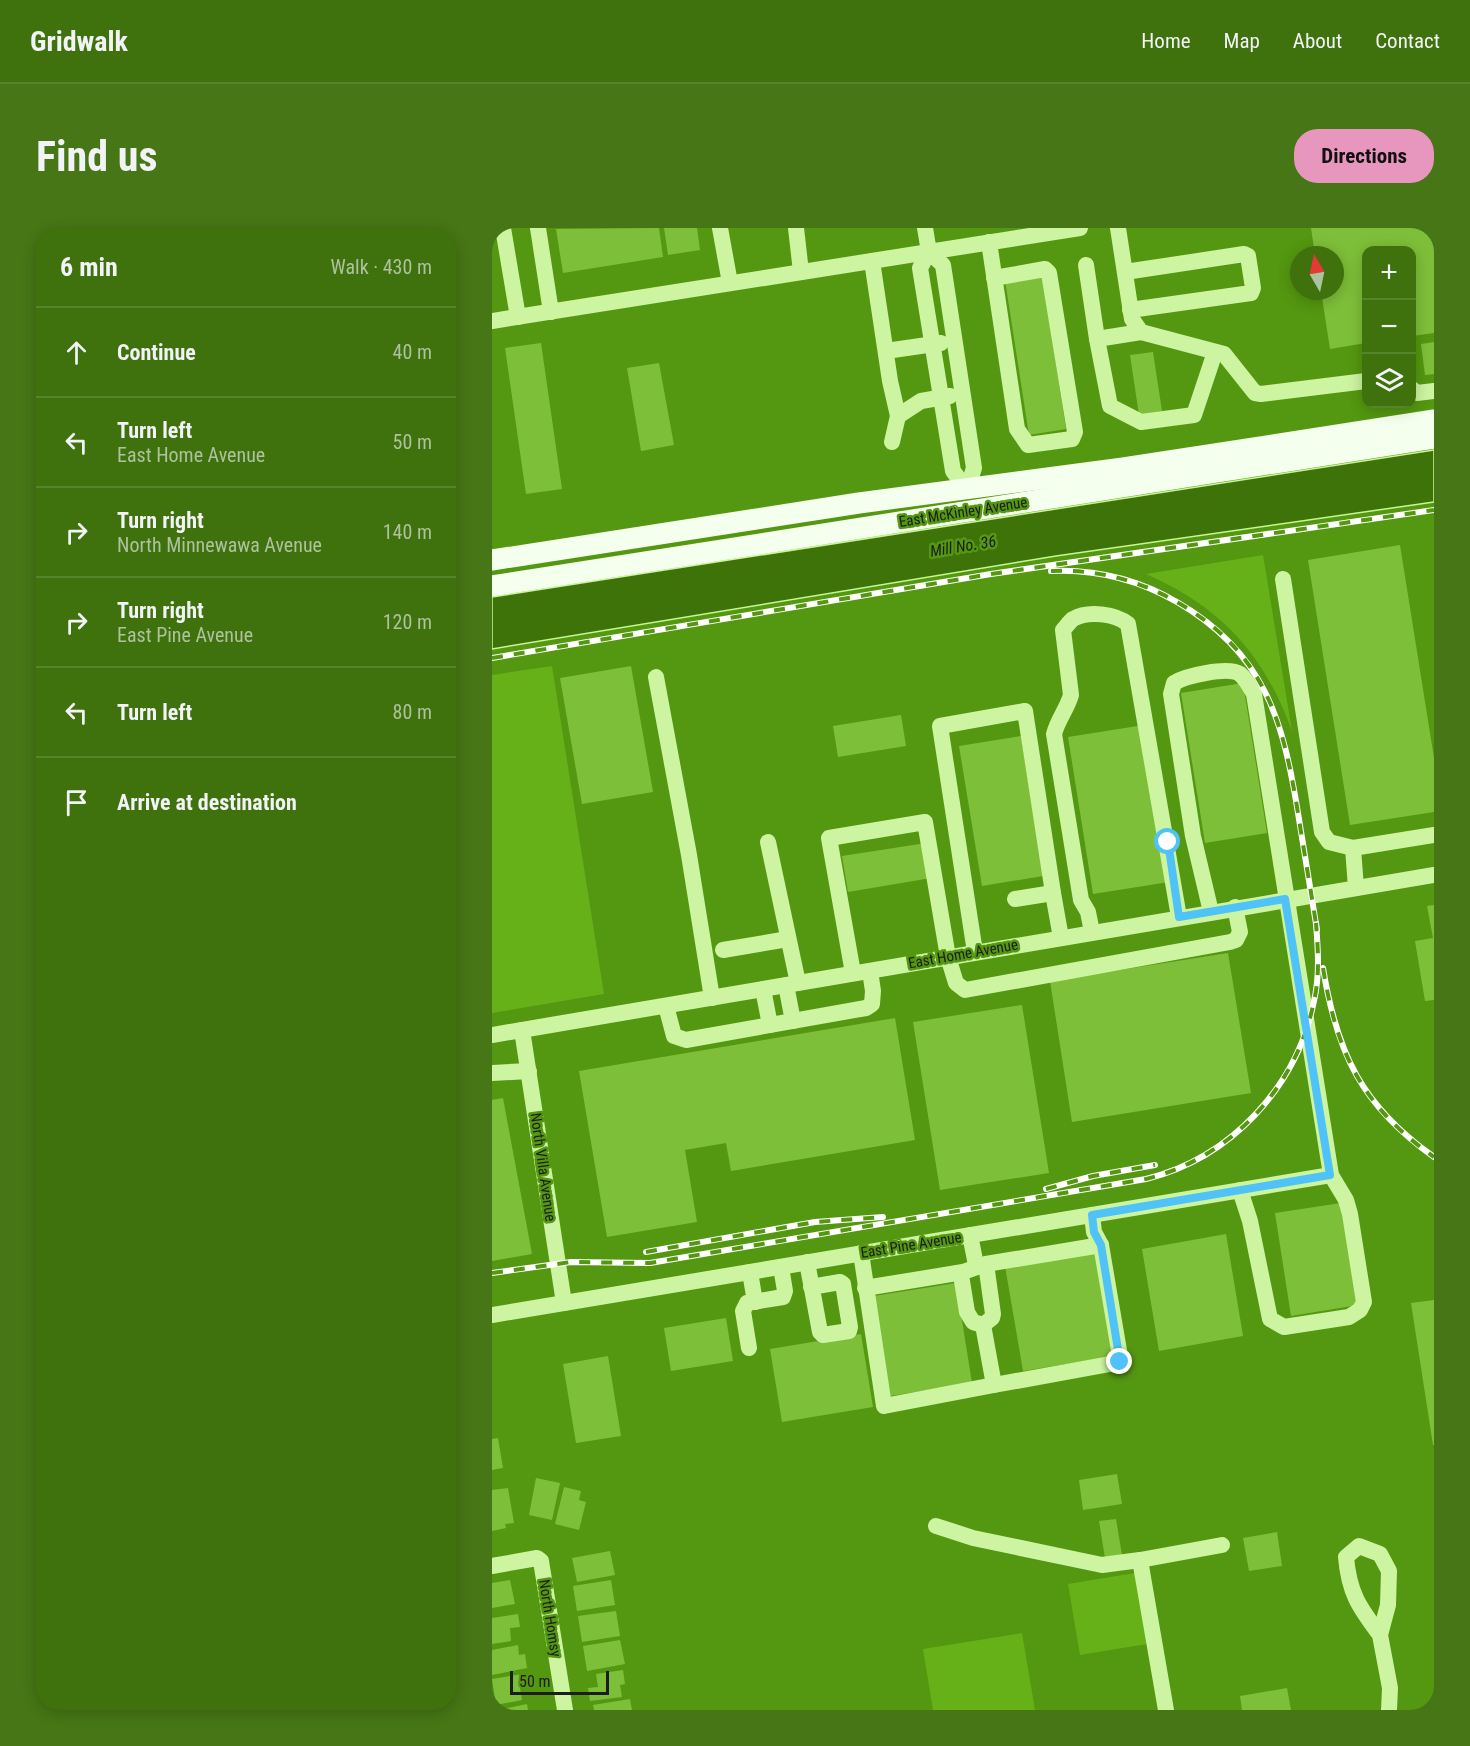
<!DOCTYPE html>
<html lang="en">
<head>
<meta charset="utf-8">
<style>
	:root { --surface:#3f710c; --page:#467615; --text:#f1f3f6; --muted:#adc29d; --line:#58832d; --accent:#e797bd }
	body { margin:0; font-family:"Roboto Condensed",sans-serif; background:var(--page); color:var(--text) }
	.controls { position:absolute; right:18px; top:18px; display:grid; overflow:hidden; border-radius:12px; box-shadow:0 3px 15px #0003 }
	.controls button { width:54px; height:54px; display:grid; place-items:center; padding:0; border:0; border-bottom:2px solid var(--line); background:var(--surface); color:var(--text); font:30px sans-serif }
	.compass { position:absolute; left:798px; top:18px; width:54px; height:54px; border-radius:50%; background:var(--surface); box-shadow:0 3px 15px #0003; rotate:351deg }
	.scale { position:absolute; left:18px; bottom:15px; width:99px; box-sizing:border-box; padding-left:6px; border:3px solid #1d1d1d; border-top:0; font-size:16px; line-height:21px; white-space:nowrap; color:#1d1d1d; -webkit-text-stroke:4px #549710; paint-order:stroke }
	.stop { position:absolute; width:18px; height:18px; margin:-14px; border:4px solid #4fc3f7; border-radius:50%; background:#fff }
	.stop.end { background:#4fc3f7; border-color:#fff; box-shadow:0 2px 6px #0008 }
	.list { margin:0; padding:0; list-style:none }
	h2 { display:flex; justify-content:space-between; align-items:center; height:78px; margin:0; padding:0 24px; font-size:26px }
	h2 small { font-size:20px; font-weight:400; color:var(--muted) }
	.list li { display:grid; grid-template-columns:39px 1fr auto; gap:18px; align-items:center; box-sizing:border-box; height:90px; padding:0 24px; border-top:2px solid var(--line) }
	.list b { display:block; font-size:22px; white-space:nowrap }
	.list p { margin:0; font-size:20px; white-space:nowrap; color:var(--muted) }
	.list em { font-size:20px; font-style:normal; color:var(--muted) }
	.icon { flex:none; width:33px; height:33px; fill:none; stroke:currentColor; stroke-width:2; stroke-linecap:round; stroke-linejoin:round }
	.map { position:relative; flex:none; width:942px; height:1482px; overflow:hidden; border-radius:24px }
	header { display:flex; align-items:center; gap:36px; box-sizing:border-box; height:84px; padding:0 30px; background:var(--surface); border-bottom:2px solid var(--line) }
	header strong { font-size:28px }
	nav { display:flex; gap:33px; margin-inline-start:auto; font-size:21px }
	.intro { display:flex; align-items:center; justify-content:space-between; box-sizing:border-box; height:144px; padding:0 36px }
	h1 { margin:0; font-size:42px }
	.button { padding:15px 27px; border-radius:24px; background:var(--accent); color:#111; font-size:21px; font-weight:700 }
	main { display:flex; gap:36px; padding:0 36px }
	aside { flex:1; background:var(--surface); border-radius:24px; box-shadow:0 3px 15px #0003 }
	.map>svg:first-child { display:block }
	.green { fill:#67b118 }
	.water { fill:#3e730a; stroke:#c8f792; stroke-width:1.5 }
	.building { fill:#7ebf39 }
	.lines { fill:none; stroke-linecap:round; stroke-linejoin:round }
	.minor { stroke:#ccf4a1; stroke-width:16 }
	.major { stroke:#f5ffed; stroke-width:21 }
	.rail-casing { stroke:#fff; stroke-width:6 }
	.rail { stroke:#549710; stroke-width:4; stroke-dasharray:11; stroke-linecap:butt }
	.route { stroke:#4fc3f7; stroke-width:8 }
	.labels { text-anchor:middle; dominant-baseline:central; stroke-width:5; stroke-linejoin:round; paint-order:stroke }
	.street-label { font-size:15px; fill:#1d1d1d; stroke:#549710 }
	.water-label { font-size:16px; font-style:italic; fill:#1b1d19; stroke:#549710 }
</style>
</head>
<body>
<header>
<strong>Gridwalk</strong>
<nav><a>Home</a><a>Map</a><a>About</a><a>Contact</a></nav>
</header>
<div class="intro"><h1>Find us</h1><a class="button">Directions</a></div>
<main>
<aside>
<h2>6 min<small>Walk · 430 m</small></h2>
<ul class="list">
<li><svg class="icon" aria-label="ahead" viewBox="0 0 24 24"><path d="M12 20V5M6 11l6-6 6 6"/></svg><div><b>Continue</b></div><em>40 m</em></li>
<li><svg class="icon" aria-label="left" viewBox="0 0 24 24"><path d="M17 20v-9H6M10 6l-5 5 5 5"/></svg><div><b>Turn left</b><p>East Home Avenue</p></div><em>50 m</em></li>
<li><svg class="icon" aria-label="right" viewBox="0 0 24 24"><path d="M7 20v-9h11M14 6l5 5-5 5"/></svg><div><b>Turn right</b><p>North Minnewawa Avenue</p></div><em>140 m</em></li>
<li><svg class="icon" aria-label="right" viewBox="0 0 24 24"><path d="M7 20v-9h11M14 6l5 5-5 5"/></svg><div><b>Turn right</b><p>East Pine Avenue</p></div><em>120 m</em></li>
<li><svg class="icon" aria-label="left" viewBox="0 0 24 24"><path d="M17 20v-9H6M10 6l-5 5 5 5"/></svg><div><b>Turn left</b></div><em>80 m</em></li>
<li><svg class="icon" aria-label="arrive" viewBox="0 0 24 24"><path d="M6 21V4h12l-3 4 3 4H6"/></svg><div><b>Arrive at destination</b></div></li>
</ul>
</aside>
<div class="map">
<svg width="942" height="1482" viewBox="0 0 942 1482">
	<rect width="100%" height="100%" fill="#549710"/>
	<g class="green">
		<path d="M 771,327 L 800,503 C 772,426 729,379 654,346 Z"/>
		<path d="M 60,438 L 112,766 L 0,785 L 0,447 Z"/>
		<path d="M 643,1345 L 655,1416 L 588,1427 L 576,1356 Z"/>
		<path d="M 530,1405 L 543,1482 L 441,1482 L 431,1421 Z"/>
	</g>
	<path class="water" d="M 942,222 L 942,274 L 564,328 L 0,421 L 0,369 Z"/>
	<g class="building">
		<path d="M 167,0 L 171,29 L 71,45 L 64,1 Z"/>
		<path d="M 172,0 L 205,0 L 208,22 L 176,27 Z"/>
		<path d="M 819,0 L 942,0 L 942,105 L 920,108 L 920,22 L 874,22 L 874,115 L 838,121 L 829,63 L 843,63 L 843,27 L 823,27 Z"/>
		<path d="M 550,46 L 574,201 L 537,207 L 513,52 Z"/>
		<path d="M 942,114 L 942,146 L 933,147 L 929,116 Z"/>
		<path d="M 49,115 L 70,261 L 34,266 L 13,120 Z"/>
		<path d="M 661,124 L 670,183 L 647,187 L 638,127 Z"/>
		<path d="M 167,135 L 182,217 L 149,223 L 135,140 Z"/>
		<path d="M 908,317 L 942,530 L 942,584 L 858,597 L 816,332 Z"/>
		<path d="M 139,438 L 161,564 L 90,576 L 68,450 Z"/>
		<path d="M 751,455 L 775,605 L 713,615 L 689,465 Z"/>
		<path d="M 409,487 L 414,518 L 346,529 L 341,498 Z"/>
		<path d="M 652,497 L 677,654 L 601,666 L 576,509 Z"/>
		<path d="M 529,508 L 551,648 L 490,658 L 467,518 Z"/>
		<path d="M 434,615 L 439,650 L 356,664 L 350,628 Z"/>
		<path d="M 942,677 L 942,772 L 933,773 L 923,713 L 941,710 L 935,678 Z"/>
		<path d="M 736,725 L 759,865 L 580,894 L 558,753 Z"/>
		<path d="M 530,777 L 557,945 L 448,962 L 421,794 Z"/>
		<path d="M 403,790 L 423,912 L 239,943 L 234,915 L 193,922 L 205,994 L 115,1009 L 87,843 Z"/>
		<path d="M 11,870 L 40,1026 L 0,1033 L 0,872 Z"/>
		<path d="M 849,975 L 866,1077 L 799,1088 L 783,985 Z"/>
		<path d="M 734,1006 L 751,1108 L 667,1123 L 650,1021 Z"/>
		<path d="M 607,1023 L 624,1128 L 531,1143 L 513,1038 Z"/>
		<path d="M 464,1055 L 480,1155 L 398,1168 L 382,1068 Z"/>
		<path d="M 942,1072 L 942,1217 L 941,1217 L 919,1075 Z"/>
		<path d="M 234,1090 L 241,1133 L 179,1143 L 172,1100 Z"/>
		<path d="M 369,1106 L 381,1179 L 290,1194 L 278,1121 Z"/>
		<path d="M 116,1128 L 129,1208 L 84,1215 L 71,1136 Z"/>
		<path d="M 6,1210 L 11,1240 L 0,1242 L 0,1211 Z"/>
		<path d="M 625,1246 L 630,1276 L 591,1282 L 587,1252 Z"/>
		<path d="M 44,1250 L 68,1255 L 60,1292 L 37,1287 Z"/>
		<path d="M 72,1259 L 89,1263 L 87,1272 L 94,1274 L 87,1302 L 63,1296 Z"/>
		<path d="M 16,1260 L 22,1295 L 13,1296 L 14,1300 L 0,1303 L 0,1262 Z"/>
		<path d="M 624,1291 L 630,1327 L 613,1330 L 607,1293 Z"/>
		<path d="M 785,1304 L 790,1338 L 757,1343 L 751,1310 Z"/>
		<path d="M 118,1323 L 123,1347 L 85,1354 L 80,1330 Z"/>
		<path d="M 18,1352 L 23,1376 L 0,1380 L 0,1355 Z"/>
		<path d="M 119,1352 L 123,1377 L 85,1383 L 81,1358 Z"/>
		<path d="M 124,1383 L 128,1408 L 90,1414 L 86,1388 Z"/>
		<path d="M 26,1386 L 28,1399 L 18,1400 L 19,1413 L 0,1416 L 0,1390 Z"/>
		<path d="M 128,1412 L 133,1436 L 95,1443 L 91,1418 Z"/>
		<path d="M 26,1417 L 27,1427 L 33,1426 L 35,1440 L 0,1447 L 0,1422 Z"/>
		<path d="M 131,1442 L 133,1456 L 128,1457 L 130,1469 L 98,1473 L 96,1460 L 106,1459 L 104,1446 Z"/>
		<path d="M 36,1445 L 38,1458 L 28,1460 L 30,1472 L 4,1477 L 0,1451 Z"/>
		<path d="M 795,1460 L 799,1482 L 750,1482 L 748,1468 Z"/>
		<path d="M 138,1471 L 140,1482 L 102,1482 L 101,1477 Z"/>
		<path d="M 35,1476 L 36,1482 L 11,1482 L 11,1481 Z"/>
	</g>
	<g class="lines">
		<g class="minor">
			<path d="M 11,0 L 26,89"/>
			<path d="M 46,0 L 59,84"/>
			<path d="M 228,0 L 238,55"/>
			<path d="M 304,0 L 309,44"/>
			<path d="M 433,0 L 437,24"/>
			<path d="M 626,0 L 640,91 L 649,104 L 732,126 L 763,165 L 769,166 L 874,153"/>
			<path d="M 497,14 L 525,201 L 536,217 L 580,211 L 583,204 L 557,45 L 553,41 L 502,50"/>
			<path d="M 437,24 L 451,37 L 482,240 L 475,262 L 461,243 L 428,40 Z"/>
			<path d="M 380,33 L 398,153 L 406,188 L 400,214"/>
			<path d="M 594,37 L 605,111 L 649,104"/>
			<path d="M 633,44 L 752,26 L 756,28 L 761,60 L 759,65 L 638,82"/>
			<path d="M 0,93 L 588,0"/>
			<path d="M 605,111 L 618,178 L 649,194 L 702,187 L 723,124"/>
			<path d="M 394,123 L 449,115"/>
			<path d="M 920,161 L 925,165 L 942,163"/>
			<path d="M 406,188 L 429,173 L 458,168"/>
			<path d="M 791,351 L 830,604 L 837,614 L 861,620"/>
			<path d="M 164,449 L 197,627 L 220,770"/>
			<path d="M 276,614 L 306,755"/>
			<path d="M 864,660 L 861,620 L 942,607"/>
			<path d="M 523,671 L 561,665 L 569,710"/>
			<path d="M 719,684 L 701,608 L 679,466 L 682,455 C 693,448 736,438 748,446 C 754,451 758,459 762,466 L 839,947 L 854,972 L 858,986 L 872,1074 L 868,1082 L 857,1089 L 792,1099 L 778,1091 L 758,993 L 748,962"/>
			<path d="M 600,704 L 596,684 L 589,672 L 562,506 C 566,491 575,481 579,467 L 571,402 C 574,399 578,393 581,391 C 596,382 624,386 636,396 L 687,689"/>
			<path d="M 231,722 L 296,711"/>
			<path d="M 483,724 L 448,498 L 533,483 L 561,665"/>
			<path d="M 361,745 L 337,610 L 433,594 L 456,729 L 464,755 L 473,762 L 738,714 L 744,712 L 748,704 L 743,679"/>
			<path d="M 294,757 L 301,793"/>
			<path d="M 271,761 L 278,797"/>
			<path d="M 174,778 L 182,808 L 194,812 L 374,780 L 380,776 L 381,763 L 378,743"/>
			<path d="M 30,802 L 72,1075"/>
			<path d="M 0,807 L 942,647"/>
			<path d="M 0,845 L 37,843"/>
			<path d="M 478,1007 L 484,1037"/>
			<path d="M 369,1025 L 392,1178 L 502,1157 L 491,1097"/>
			<path d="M 315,1034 L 328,1104 L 331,1107 L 357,1103 L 358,1099 L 351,1056 L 348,1054 L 319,1059"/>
			<path d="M 494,1036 L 609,1017"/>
			<path d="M 258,1044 L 263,1074"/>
			<path d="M 373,1060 L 471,1044 L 494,1036 L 501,1086 L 500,1090 L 491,1097 L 481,1094 L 475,1084 L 469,1047 L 471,1044"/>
			<path d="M 0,1087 L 839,947"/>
			<path d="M 257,1120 L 251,1083 L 255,1075 L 291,1069 L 293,1063 L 289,1039"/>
			<path d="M 502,1157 L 629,1134 L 609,1017 L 602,1004 L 600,987"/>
			<path d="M 444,1298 L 481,1310 L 610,1337 L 648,1332 L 674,1482"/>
			<path d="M 648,1332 L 730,1317"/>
			<path d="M 0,1338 L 45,1330 L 49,1333 L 73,1482"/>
			<path d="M 888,1407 C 867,1379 857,1365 854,1329 L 867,1318 L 888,1326 L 897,1343 L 896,1377 L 888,1407 L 898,1460 L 897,1482"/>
		</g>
		<g class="major">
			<path d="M 0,332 L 367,275 L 631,240 L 942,192"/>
			<path d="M 0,358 L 942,210"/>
		</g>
		<g class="rail-casing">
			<g id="rail">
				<path d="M 559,343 C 604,341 647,352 685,374 C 773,425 791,492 806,585 C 812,624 819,663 825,702"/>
				<path d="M 0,430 L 499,346 L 942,282"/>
				<path d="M 831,740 C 845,826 870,878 942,929"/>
				<path d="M 554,961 L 601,948 L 663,937"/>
				<path d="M 154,1024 L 323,994 L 391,989"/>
				<path d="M 0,1045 L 79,1034 L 158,1035 L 654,951 C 739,930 805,859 822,773 C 828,747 826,721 824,695"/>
			</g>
		</g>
		<use href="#rail" class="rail"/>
	</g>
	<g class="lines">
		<path class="route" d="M 628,1134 L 609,1017 L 602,1004 L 600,987 L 838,947 L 793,671 L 687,689 L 676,614"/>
	</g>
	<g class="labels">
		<g class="street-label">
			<text transform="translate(471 284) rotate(-9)">East McKinley Avenue</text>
			<text transform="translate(471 726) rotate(-10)">East Home Avenue</text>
			<text transform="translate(51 939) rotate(82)">North Villa Avenue</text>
			<text transform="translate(419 1017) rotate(-9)">East Pine Avenue</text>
			<text transform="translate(58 1390) rotate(81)">North Homsy</text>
		</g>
		<g class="water-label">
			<text transform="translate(471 318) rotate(-9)">Mill No. 36</text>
		</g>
	</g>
</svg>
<div class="controls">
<button>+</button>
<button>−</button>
<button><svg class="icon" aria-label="layers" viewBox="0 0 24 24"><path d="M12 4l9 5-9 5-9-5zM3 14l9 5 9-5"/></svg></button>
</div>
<svg class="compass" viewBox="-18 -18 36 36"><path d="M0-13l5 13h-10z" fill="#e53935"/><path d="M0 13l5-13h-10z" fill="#adc29d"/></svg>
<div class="scale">50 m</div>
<div class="stop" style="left:676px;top:614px"></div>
<div class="stop end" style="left:628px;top:1134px"></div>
</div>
</main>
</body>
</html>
